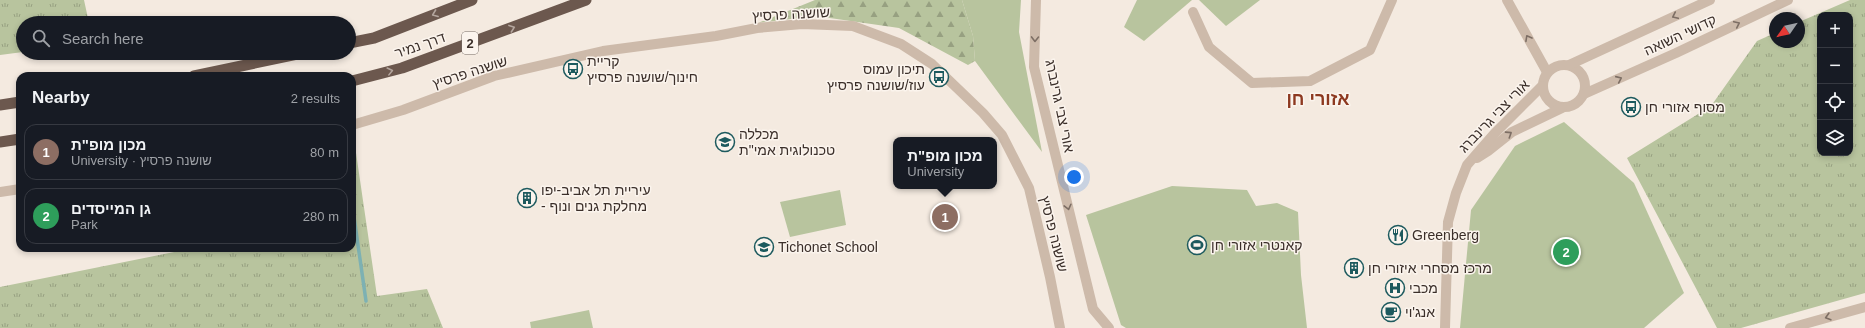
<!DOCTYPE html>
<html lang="en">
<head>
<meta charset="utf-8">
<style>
	:root { --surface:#171b24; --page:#20242c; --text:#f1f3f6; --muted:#9ea1a6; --line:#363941; --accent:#0b8043 }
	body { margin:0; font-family:Arial,"Noto Sans Hebrew",sans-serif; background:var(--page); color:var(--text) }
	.controls { position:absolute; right:12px; top:12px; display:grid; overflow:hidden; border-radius:8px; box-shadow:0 2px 6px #0003 }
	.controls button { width:36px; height:36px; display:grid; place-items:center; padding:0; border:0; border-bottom:1px solid var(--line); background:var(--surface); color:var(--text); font:20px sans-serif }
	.compass { position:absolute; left:1769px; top:12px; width:36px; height:36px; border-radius:50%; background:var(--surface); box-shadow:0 2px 6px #0003; rotate:236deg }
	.you { position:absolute; left:1074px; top:177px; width:14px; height:14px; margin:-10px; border:3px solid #fff; border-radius:50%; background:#1a73e8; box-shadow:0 0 0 6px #1a73e833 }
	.badge { display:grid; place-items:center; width:26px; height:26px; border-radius:50%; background:var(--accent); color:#fff; font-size:13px; font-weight:700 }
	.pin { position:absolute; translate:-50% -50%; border:2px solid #fff; box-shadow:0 1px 4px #0006 }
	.popup { position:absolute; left:893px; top:137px; width:104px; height:52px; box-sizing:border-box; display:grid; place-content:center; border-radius:8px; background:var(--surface); filter:drop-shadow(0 1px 3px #0005); font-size:13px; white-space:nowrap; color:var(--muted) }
	.popup b { font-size:15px; color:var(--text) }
	.popup::after { content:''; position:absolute; left:50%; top:100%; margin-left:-8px; border:8px solid transparent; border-top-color:var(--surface) }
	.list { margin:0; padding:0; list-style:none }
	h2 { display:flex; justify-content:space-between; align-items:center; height:52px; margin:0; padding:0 16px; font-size:17px }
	h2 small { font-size:13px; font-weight:400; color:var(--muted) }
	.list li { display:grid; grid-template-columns:26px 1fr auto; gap:12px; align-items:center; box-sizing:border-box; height:56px; margin:0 8px 8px; padding:0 8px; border:1px solid var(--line); border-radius:12px }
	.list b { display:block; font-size:15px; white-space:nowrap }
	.list p { margin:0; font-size:13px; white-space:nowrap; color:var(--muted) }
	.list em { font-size:13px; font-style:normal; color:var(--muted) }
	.icon { flex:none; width:22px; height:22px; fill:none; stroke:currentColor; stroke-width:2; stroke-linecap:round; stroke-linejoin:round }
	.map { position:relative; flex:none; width:1865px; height:328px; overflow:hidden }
	.search { position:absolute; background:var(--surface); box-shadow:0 2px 6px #0003; left:16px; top:16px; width:340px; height:44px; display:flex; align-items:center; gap:10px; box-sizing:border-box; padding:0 14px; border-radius:22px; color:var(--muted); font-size:15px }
	.panel { position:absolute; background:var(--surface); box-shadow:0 2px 6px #0003; left:16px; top:72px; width:340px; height:180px; border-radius:12px }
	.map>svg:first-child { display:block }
	.grass { fill:url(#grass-tufts); fill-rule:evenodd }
	.forest { fill:url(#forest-firs) }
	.green { fill:#b8c49e }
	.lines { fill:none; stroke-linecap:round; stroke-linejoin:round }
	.stream { stroke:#7db1b3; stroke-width:3.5 }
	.minor { stroke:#cdbaaa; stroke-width:10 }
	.tertiary { stroke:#cdbaaa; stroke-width:10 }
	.trunk { stroke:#6c584e; stroke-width:11 }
	.oneway { stroke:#b4a69e }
	.oneway2 { stroke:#7d6e64 }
	.labels { text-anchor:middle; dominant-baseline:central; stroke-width:3; stroke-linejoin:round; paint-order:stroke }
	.shield { fill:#fbf4ed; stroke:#756a64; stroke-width:1 }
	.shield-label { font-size:13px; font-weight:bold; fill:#3b2f2a }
	.street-label { font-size:14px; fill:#3b2f2a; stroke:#fbf4ed }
	.poi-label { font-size:14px; fill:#3b2f2a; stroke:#fbf4ed; text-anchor:start }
	.district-label { font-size:18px; font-weight:bold; fill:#8d3920; stroke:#fbf4ed }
</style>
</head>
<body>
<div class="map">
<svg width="1865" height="328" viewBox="0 0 1865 328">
	<defs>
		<pattern id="grass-tufts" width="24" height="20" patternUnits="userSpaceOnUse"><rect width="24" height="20" fill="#b8c49e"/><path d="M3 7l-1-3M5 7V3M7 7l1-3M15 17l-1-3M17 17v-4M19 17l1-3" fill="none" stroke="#97a081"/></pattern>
		<pattern id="forest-firs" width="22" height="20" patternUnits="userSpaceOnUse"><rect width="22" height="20" fill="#b8c49e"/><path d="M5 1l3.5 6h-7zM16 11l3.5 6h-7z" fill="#97a081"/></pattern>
	</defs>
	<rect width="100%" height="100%" fill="#f4eae0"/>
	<g class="grass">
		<path d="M 0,0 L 84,0 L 89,23 L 23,23 L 23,52 L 0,55 Z"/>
		<path d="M 1850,0 L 1865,0 L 1865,293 L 1741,328 L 1717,328 L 1627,158 L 1711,106 L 1757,41 L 1775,33 L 1775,42 L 1799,42 L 1799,22 ZM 1820,15 L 1850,15 L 1850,153 L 1820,153 Z"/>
		<path d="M 355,146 L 377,296 L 427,289 L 443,328 L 0,328 L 0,287 L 194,248 L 352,248 L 352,147 Z"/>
	</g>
	<path class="forest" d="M 815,0 L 962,0 L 973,36 L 975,61 L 968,65 L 899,28 L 816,16 L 758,23 Z"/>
	<g class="green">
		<path d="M 962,0 L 1021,0 L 1019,32 L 1042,152 L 975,61 L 973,36 Z"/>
		<path d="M 1137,0 L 1192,0 L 1144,41 L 1124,27 Z"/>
		<path d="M 1199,0 L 1260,0 L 1226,26 Z"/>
		<path d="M 1564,122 L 1634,183 L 1684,293 L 1644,328 L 1460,328 L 1471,210 L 1515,146 Z"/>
		<path d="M 1172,186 L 1247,190 L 1256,206 L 1277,203 L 1298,212 L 1301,275 L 1307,328 L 1126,328 L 1121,325 L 1086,215 Z"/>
		<path d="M 840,190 L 846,225 L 790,237 L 780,202 Z"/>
		<path d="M 589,310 L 593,328 L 531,328 L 530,322 Z"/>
	</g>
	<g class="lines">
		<path class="stream" d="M 352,203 L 366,301"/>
		<g class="minor">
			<path d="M 1036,0 L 1034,67 L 1093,309 L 1109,328"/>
			<path d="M 1507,0 L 1547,72"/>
			<path d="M 1193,12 L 1209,47 L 1252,83 L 1310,81 L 1370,50 L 1392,0"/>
			<circle cx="1564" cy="86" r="21"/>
			<path d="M 1569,65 L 1710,0"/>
			<path d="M 1584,94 L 1676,53 L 1788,0"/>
			<path d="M 352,125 L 403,110 L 494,76 L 603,51 L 716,36 L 757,28 L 802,24 L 853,26 L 901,44 L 932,64 L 983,113 L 1002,135 L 1029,188 L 1050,277 L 1060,328"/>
			<path d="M 1477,158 L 1488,151 L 1512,132 L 1562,108"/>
			<path d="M 0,192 L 20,189"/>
			<path d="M 1445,328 L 1448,222 L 1456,193 L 1467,165 L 1494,134 L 1542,86"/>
		</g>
		<path class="tertiary" d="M 1790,328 L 1865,307"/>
		<g class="trunk">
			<path d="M 349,43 L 374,38 L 472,0"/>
			<path d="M 194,76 L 302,53"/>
			<path d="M 352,81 L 402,68 L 586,0"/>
			<path d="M 0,105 L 20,102"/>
			<path d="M 0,142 L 20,139"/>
		</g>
	</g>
	<defs><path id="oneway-chevron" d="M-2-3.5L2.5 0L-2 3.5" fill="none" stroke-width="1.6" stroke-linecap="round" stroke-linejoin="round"/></defs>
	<g class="oneway">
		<use href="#oneway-chevron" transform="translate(435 14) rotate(159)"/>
		<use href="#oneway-chevron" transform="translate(512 28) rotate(-20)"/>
		<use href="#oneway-chevron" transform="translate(390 71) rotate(-14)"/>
	</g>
	<g class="oneway2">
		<use href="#oneway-chevron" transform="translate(1675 16) rotate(155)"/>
		<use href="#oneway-chevron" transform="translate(1737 24) rotate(-25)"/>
		<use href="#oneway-chevron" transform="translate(1528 38) rotate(-119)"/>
		<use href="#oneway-chevron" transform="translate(1035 39) rotate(91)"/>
		<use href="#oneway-chevron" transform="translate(1619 79) rotate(-24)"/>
		<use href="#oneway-chevron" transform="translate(1509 134) rotate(-33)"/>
		<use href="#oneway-chevron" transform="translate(1068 207) rotate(76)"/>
		<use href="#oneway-chevron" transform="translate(1828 317) rotate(164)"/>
	</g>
	<defs>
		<g id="bus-ring" transform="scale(1)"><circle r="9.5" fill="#fbf4ed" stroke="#1d5a5e" stroke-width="1.5"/><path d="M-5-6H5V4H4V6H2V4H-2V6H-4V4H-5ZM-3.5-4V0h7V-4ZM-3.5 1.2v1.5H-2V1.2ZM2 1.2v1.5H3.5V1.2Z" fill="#1d5a5e"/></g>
		<g id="university-ring" transform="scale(1)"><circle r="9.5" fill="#fbf4ed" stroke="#1d5a5e" stroke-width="1.5"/><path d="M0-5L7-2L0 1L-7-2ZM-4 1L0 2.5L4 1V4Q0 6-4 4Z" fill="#1d5a5e"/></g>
		<g id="building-ring" transform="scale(1)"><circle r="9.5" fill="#fbf4ed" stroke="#1d5a5e" stroke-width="1.5"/><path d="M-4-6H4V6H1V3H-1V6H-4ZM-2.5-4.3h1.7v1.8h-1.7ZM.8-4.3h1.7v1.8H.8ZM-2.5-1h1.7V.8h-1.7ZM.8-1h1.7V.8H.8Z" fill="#1d5a5e"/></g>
		<g id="restaurant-ring" transform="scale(1)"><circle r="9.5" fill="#fbf4ed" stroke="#1d5a5e" stroke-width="1.5"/><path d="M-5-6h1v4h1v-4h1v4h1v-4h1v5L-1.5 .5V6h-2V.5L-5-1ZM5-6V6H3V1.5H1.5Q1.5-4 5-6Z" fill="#1d5a5e"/></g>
		<g id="stadium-ring" transform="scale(1)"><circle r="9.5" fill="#fbf4ed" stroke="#1d5a5e" stroke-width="1.5"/><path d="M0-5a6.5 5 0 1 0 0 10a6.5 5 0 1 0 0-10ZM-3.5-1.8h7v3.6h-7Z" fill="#1d5a5e"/></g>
		<g id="school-ring" transform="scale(1)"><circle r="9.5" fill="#fbf4ed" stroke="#1d5a5e" stroke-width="1.5"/><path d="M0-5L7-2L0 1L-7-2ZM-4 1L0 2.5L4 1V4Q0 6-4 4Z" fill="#1d5a5e"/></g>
		<g id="hospital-ring" transform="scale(1)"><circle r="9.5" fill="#fbf4ed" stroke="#1d5a5e" stroke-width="1.5"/><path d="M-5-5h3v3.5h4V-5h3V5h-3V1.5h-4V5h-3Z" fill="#1d5a5e"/></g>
		<g id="cafe-ring" transform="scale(1)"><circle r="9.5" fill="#fbf4ed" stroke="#1d5a5e" stroke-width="1.5"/><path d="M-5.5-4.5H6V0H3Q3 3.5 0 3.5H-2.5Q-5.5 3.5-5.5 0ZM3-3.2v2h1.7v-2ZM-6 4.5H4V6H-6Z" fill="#1d5a5e"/></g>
	</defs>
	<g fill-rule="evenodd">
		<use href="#bus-ring" x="573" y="69"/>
		<use href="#bus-ring" x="939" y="77"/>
		<use href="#bus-ring" x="1631" y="107"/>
		<use href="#university-ring" x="725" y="142"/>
		<use href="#building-ring" x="527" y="198"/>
		<use href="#restaurant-ring" x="1398" y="235"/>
		<use href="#stadium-ring" x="1197" y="245"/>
		<use href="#school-ring" x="764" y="247"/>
		<use href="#building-ring" x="1354" y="268"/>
		<use href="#hospital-ring" x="1395" y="288"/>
		<use href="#cafe-ring" x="1391" y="312"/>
	</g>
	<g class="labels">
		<rect class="shield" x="462" y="32" width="16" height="22" rx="3"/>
		<g class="shield-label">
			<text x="470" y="43">2</text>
		</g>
		<g class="street-label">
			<text transform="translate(791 14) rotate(-3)">שושנה פרסיץ</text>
			<text transform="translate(1680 35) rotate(-25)">קדושי השואה</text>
			<text transform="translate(420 45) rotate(-19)">דרך נמיר</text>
			<text transform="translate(470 72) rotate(-18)">שושנה פרסיץ</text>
			<text transform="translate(1060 106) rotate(78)">אורי צבי גרינברג</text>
			<text transform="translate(1494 116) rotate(-46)">אורי צבי גרינברג</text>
			<text transform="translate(1054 234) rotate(76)">שושנה פרסיץ</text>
		</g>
		<g class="poi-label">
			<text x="587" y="61">קריית<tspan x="587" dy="16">חינוך/שושנה פרסיץ</tspan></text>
			<text x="925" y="69" text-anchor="end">תיכון עמוס<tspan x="925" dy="16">עוז/שושנה פרסיץ</tspan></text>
			<text x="1645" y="107">מסוף אזורי חן</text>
			<text x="739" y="134">מכללה<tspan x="739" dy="16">טכנולוגית אמי"ת</tspan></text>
			<text x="541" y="190">עיריית תל אביב-יפו<tspan x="541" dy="16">- מחלקת גנים ונוף</tspan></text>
			<text x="1412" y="235">Greenberg</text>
			<text x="1211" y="245">קאנטרי אזורי חן</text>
			<text x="778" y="247">Tichonet School</text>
			<text x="1368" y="268">מרכז מסחרי איזורי חן</text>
			<text x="1409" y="288">מכבי</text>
			<text x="1405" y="312">אנג'וי</text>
		</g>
		<g class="district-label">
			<text x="1318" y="99">אזורי חן</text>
		</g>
	</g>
</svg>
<div class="controls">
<button>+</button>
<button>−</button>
<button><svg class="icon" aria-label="locate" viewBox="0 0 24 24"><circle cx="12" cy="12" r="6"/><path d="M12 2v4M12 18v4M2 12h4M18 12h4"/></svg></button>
<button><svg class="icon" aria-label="layers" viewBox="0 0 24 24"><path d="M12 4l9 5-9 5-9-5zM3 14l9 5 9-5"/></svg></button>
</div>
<svg class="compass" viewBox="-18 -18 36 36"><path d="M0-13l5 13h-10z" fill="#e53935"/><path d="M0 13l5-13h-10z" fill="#9ea1a6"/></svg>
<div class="you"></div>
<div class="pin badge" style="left:945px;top:217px;background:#8d6e63">1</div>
<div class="popup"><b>מכון מופ&quot;ת</b>University</div>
<div class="pin badge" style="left:1566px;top:252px;background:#2e9e5b">2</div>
<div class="search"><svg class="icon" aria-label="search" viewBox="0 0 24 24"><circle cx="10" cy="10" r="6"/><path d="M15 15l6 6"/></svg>Search here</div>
<section class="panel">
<h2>Nearby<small>2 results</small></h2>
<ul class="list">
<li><span class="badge" style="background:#8d6e63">1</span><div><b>מכון מופ&quot;ת</b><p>University · שושנה פרסיץ</p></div><em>80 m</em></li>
<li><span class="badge" style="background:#2e9e5b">2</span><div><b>גן המייסדים</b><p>Park</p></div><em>280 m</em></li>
</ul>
</section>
</div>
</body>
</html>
